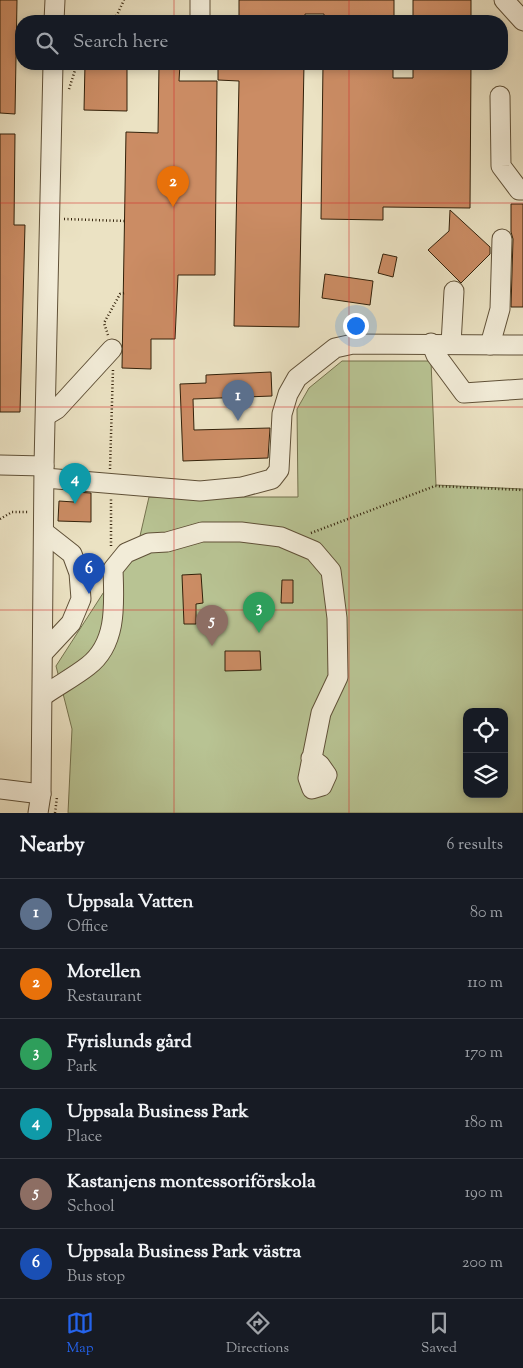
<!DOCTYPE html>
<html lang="en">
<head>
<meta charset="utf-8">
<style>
	:root { --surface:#171b24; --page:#20242c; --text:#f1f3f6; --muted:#9ea1a6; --line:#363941; --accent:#2563eb }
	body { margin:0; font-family:"Sorts Mill Goudy",serif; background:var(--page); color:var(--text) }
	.controls { position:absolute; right:15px; bottom:15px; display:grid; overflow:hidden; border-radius:10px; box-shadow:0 2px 8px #0003 }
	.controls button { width:45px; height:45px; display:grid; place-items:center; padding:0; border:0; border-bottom:1px solid var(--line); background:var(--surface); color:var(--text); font:25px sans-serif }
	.you { position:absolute; left:355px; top:325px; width:18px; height:18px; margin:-12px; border:4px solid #fff; border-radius:50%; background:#1a73e8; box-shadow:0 0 0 8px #1a73e833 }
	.badge { display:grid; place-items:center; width:32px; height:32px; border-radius:50%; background:var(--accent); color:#fff; font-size:16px; font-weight:700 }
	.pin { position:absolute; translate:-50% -41px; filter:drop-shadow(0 1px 2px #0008) }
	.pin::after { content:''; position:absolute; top:26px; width:18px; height:15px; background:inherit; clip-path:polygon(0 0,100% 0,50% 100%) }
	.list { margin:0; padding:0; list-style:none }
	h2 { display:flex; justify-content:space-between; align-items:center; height:65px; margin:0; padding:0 20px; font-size:21px }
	h2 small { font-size:16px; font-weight:400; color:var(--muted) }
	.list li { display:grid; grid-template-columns:32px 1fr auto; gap:15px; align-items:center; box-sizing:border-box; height:70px; padding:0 20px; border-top:1px solid var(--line) }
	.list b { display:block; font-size:19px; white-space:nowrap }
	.list p { margin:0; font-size:16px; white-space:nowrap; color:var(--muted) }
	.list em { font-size:16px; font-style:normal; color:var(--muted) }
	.icon { flex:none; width:28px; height:28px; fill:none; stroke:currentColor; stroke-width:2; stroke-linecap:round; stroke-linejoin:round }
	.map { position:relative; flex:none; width:523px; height:813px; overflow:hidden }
	.search { position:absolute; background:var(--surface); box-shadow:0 2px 8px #0003; left:15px; right:15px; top:15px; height:55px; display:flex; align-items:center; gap:12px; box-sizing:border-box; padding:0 18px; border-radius:20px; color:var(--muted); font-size:19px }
	.sheet { height:485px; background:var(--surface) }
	nav { display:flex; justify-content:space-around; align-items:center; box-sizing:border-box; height:70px; border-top:1px solid var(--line); background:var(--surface); font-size:14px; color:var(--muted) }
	nav a { display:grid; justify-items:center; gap:2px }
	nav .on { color:var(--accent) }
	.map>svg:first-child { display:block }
	.green { fill:#b8c393; stroke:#75724e; fill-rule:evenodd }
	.building { fill:#cb8c64; stroke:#32210a }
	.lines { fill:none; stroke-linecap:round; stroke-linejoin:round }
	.minor-casing { stroke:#605138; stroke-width:21 }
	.path { stroke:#32210a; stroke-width:2.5; stroke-dasharray:1 2.5; stroke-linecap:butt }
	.minor { stroke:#f2ecd8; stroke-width:19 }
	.grid { fill:none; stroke:#d62828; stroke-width:1; stroke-opacity:0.55 }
</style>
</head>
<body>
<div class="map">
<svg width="523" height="813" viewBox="0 0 523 813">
	<rect width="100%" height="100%" fill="#ebe2c3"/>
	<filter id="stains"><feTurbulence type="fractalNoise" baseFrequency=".004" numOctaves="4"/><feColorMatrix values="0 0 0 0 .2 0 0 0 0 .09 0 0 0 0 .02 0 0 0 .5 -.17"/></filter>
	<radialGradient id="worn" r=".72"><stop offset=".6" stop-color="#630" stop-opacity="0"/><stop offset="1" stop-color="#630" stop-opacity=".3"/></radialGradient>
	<path class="green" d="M 342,361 L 431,361 L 436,485 L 523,489 L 523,813 L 68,813 L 72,729 L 56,666 L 140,536 L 149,497 L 298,497 L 297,409 L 309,388 ZM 467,712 L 504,712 L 504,794 L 467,794 Z"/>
	<g class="building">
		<path d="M 0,0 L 17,0 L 15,114 L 0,113 Z"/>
		<path d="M 239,0 L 394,0 L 394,21 L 324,21 L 324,14 L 305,14 L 305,21 L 239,21 Z"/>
		<rect x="413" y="0" width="58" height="21"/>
		<path d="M 85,64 L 127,64 L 127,111 L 84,110 Z"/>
		<path d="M 159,64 L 180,64 L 179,81 L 217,81 L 215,275 L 178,275 L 175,339 L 151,339 L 151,369 L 122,368 L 126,132 L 158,133 Z"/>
		<path d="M 218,64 L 304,64 L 299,327 L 234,326 L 239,81 L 218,80 Z"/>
		<path d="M 323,64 L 393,64 L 393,78 L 413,78 L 413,64 L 471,64 L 470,208 L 383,207 L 383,220 L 321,219 Z"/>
		<path d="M 0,134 L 15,134 L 14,225 L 25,225 L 20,412 L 0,412 Z"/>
		<path d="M 511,204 L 523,204 L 523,307 L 511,307 L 513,239 L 511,232 Z"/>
		<path d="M 450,210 L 490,247 L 490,254 L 461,283 L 428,250 L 449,231 Z"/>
		<path d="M 383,254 L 397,257 L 393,277 L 378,273 Z"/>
		<path d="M 325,274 L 373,281 L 370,305 L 322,298 Z"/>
		<path d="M 271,372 L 272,396 L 193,399 L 194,430 L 270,428 L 268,458 L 183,461 L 180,384 L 206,383 L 206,375 Z"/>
		<path d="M 74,492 L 91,493 L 91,522 L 58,521 L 59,501 L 74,502 Z"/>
		<path d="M 201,574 L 203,603 L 196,604 L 196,624 L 184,624 L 182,575 Z"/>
		<path d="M 282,580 L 293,580 L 293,603 L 281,603 Z"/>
		<path d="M 225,651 L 260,651 L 261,670 L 225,671 Z"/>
	</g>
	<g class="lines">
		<g class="minor-casing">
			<g id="minor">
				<path d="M 200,0 L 200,21"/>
				<path d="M 504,0 L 523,21"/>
				<path d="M 54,21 L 55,0"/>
				<path d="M 500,96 L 501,166 L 519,190 L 523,190"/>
				<path d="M 431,343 L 436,355 L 464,393 L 523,389"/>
				<path d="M 451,344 L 454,291"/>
				<path d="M 490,345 L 500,309 L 502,239"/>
				<path d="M 47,415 L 57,409 L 112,349"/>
				<path d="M 0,465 L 44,466"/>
				<path d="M 45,478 L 200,491 L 242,487 L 272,479 L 279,470 L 282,414 L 288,394 L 297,378 L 335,348 L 353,344 L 523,345"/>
				<path d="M 43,653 L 71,623 L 81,599 L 79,573 L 72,554 L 44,532"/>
				<path d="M 43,696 C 57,686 74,677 88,666 C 118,643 114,602 113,569 L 126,553 L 149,543 L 167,542 L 202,532 L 241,532 L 281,537 L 314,551 L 331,571 L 337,618 L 338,677 L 321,713 L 308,778 L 312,789 L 322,786 L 327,775 L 320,765 L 311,758"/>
				<path d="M 0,789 L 41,794"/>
				<path d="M 38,813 L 41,794 L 44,466 L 53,64"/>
			</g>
		</g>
		<g class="path">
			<path d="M 111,21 L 117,15 L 124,0"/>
			<path d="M 69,89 L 77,64"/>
			<path d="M 64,219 L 125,221"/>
			<path d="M 108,335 L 104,323 L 120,294 L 124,293"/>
			<path d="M 110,469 L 113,369"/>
			<path d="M 0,519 L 12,512 L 29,512"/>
			<path d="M 311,533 L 435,486 L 523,490"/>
			<path d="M 111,546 L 111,499"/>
			<path d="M 55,813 L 57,797"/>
		</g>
		<use href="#minor" class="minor"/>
	</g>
	<path class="grid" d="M 174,0 L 174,21M 349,0 L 349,21M 174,64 L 174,813M 349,64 L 349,813M 0,203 L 523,203M 0,407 L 523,407M 0,610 L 523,610"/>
	<rect width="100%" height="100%" filter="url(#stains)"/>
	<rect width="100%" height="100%" fill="url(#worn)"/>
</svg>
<div class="controls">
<button><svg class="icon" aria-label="locate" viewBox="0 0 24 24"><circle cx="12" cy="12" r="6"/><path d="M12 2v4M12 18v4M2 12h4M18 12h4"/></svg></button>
<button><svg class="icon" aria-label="layers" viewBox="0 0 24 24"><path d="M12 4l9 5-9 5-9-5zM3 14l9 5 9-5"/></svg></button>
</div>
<div class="you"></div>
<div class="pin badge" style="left:238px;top:421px;background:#5c6f8a">1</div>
<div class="pin badge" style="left:173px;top:207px;background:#e8710a">2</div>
<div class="pin badge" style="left:259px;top:633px;background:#2e9e5b">3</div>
<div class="pin badge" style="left:75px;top:504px;background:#0f9aa8">4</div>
<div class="pin badge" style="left:212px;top:646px;background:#8d6e63">5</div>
<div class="pin badge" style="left:89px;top:594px;background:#1a4fb4">6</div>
<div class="search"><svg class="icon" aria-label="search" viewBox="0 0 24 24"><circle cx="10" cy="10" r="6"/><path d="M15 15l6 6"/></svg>Search here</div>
</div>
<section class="sheet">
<h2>Nearby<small>6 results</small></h2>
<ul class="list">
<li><span class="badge" style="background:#5c6f8a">1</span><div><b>Uppsala Vatten</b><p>Office</p></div><em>80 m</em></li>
<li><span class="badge" style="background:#e8710a">2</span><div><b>Morellen</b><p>Restaurant</p></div><em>110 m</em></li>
<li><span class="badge" style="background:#2e9e5b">3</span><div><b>Fyrislunds gård</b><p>Park</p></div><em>170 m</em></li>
<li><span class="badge" style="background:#0f9aa8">4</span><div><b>Uppsala Business Park</b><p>Place</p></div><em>180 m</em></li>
<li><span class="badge" style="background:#8d6e63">5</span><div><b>Kastanjens montessoriförskola</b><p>School</p></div><em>190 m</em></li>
<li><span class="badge" style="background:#1a4fb4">6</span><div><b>Uppsala Business Park västra</b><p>Bus stop</p></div><em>200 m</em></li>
</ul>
</section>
<nav>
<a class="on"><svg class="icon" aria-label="map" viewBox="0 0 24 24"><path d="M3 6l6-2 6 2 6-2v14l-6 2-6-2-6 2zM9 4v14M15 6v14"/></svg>Map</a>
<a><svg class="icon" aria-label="directions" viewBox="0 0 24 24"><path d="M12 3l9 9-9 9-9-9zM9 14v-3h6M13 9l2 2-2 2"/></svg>Directions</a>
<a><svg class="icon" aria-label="saved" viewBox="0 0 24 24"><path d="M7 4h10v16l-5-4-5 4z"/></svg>Saved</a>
</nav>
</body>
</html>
